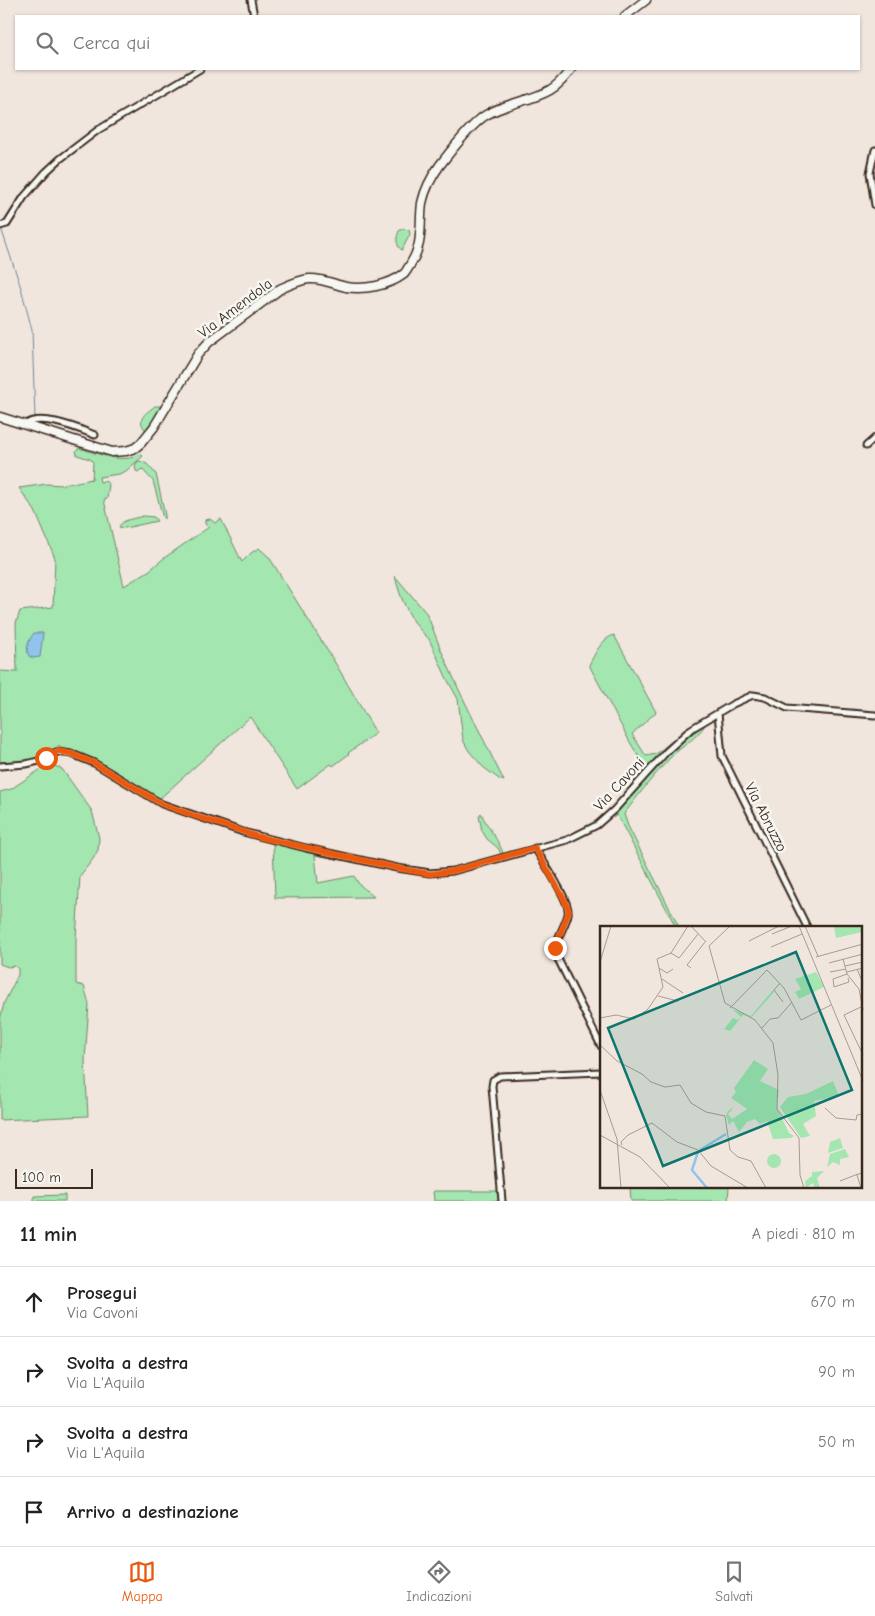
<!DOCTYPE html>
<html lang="it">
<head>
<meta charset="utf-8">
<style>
	:root { --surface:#fff; --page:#f6f6f6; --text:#202124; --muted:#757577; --line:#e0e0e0; --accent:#ea580c }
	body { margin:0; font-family:"Comic Neue",sans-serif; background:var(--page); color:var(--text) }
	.scale { position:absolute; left:15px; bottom:12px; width:78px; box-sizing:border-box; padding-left:5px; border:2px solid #3b2a1e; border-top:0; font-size:14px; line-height:18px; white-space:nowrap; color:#3b2a1e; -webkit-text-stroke:4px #f6f6f2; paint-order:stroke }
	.stop { position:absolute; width:15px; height:15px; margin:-11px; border:4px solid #ea580c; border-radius:50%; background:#fff }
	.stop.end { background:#ea580c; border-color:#fff; box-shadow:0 1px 5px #0008 }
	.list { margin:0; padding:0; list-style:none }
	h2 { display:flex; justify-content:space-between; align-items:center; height:65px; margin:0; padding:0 20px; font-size:21px }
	h2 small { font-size:16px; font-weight:400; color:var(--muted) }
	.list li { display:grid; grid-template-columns:32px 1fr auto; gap:15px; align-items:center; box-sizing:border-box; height:70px; padding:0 20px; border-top:1px solid var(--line) }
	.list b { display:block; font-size:19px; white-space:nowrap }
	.list p { margin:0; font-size:16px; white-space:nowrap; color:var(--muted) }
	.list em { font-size:16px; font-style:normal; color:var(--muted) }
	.icon { flex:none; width:28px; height:28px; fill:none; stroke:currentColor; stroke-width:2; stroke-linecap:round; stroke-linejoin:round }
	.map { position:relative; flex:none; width:875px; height:1201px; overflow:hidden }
	.search { position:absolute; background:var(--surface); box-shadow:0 1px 4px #0004; left:15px; right:15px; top:15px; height:55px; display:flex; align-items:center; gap:12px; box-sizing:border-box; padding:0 18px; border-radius:0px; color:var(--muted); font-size:19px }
	.sheet { height:345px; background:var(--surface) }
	nav { display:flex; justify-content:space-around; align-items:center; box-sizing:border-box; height:70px; border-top:1px solid var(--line); background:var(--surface); font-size:14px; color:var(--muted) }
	nav a { display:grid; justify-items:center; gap:2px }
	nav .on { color:var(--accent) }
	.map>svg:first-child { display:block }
	.green { fill:#a3e6b0; stroke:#6f8867 }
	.water { fill:#90c4ed; stroke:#6e869a }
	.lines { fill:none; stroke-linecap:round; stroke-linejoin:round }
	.stream { stroke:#6e869a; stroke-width:1 }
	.minor-casing { stroke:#3b2a1e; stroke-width:9 }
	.secondary-casing { stroke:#3b2a1e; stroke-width:11 }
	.minor { stroke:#f6f6f2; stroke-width:5 }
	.secondary { stroke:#f6f6f2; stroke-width:8 }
	.route { stroke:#ea580c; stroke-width:6 }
	.labels { text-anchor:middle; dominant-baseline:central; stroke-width:5; stroke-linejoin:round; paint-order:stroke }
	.street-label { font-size:15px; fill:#3b2a1e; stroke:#f6f6f2 }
	.inset-river { fill:none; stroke:#90c4ed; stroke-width:2.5 }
	.inset-road { fill:none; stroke:#a89b91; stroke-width:1 }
	.view { fill:#0f766e; fill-opacity:0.15; stroke:#0f766e; stroke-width:2.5 }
	.inset-edge { fill:none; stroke:#3b2a1e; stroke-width:2.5 }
</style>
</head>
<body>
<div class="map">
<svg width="875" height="1201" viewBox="0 0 875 1201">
	<rect width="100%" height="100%" fill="#f0e6de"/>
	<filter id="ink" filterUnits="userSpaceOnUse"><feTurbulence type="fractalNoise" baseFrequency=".02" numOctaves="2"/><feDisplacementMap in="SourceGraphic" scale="10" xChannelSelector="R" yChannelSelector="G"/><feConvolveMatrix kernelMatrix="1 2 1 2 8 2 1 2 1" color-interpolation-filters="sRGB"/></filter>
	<g filter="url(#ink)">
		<g class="green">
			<path d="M 402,229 L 409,230 L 410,234 L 402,250 C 396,247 396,237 399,231 Z"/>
			<path d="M 155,406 L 164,406 L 147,432 C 135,419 145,414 155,406 Z"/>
			<path d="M 79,448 C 96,453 124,465 140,454 L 143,456 L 126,471 L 119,474 L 99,477 L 100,482 L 105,481 L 109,484 L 107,499 L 104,500 L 124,586 L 150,570 L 164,558 L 209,527 L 205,524 L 205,520 L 210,519 L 215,523 L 221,519 L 242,562 L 251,553 L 259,548 L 269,557 L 337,666 L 376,733 L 348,753 L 349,754 L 333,766 L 331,764 L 297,789 L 250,717 L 157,801 L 108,769 L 64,751 L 59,745 C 50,757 27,766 12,763 C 7,762 5,762 0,762 L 0,671 L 17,672 L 16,623 L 20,611 L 53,607 L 55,558 L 35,511 L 19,488 L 47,484 L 62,485 L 92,479 L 93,462 L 90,459 L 77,455 L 76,451 Z"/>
			<path d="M 140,461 L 147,464 L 156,474 L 165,515 L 165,518 L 163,518 L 153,481 L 142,469 L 138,472 L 136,471 L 135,466 L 137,462 Z"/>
			<path d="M 143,516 L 154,517 L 157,521 L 125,528 L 119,527 C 122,519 134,519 143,516 Z"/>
			<path d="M 395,576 L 427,614 L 441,650 L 459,690 L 504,781 L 499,779 L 483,767 L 469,751 L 463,740 L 458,699 L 447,679 L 429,639 C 411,623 400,599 395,576 Z"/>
			<path d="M 614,635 L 656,712 L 632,734 L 646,756 L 656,754 L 672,741 L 673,744 L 647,770 L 631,744 L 589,665 C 595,654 601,639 614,635 Z"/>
			<path d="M 705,725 C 697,738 682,746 671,757 C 654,775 639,794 624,814 L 628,826 L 679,927 L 676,927 L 617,815 L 613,818 C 640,786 667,747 705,725 Z"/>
			<path d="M 47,765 L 53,765 L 62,769 L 92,811 L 99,838 L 98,850 L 93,859 L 80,876 L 76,939 L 76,984 L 84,986 L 89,1004 L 85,1060 L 88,1116 L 0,1120 L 0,1020 L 4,1003 L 18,975 L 18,969 L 15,966 L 8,967 L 0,964 L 0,792 L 11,789 Z"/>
			<path d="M 481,813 C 487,827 500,841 504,856 L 501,854 L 498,848 L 487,839 L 482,831 L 479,816 Z"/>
			<path d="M 273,842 L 329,855 L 343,860 L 315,855 L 318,883 L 354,876 L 359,884 L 374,897 L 275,898 Z"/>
			<path d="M 630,1187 L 729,1187 L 728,1201 L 631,1201 Z"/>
			<path d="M 433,1191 L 500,1191 L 500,1201 L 434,1201 Z"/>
			<path d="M 65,1195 L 65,1201 L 34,1201 L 34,1196 Z"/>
		</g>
		<path class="water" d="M 34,633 L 43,633 L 40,657 L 33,658 L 29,656 C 25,647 29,640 34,633 Z"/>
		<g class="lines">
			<path class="stream" d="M 1,228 L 21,288 L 32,330 L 35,418"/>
			<g class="minor-casing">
				<g id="minor">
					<path d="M 251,0 L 254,16"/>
					<path d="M 875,150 L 870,173 L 875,205"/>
					<path d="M 0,226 L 7,224 L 24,197 L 46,172 L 60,159 L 98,130 L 200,69"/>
					<path d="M 25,425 C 40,412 79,429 95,435"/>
					<path d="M 866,446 L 875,438"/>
					<path d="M 718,713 L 722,756 L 807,927"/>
					<path d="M 0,766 L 26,764 L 39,761 L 56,752 L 72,754 L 94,763 L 162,804 L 243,832 L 306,848 L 397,868 L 430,873 L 453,871 L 567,840 L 597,825 L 615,809 L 667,751 L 691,729 L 733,704 L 753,695 L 765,697 L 787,708 L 875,715"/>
					<path d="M 535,848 C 542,860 571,902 568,914 C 565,928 554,940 556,955 L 601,1046"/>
					<path d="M 502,1201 L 492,1086 L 493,1080 L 500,1076 L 601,1072"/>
				</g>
			</g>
			<g class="secondary-casing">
				<g id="secondary">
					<path d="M 625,16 L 646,0"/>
					<path d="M 0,417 L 112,452 L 126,451 L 135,448 L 141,443 L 154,427 L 198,354 L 209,342 L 280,289 C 289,285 299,280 309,279 C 322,278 333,284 346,287 C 364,290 388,286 404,274 C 406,272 408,268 410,265 C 424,243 419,227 422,203 C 425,189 432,176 440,165 C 450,152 472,123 486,115 C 506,103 531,101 550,90 C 559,85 565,77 571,69"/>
				</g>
			</g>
			<use href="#minor" class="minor"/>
			<use href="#secondary" class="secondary"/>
		</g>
	</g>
	<g class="lines" filter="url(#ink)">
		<path class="route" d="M 46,758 L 56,752 L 59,751 L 72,754 L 94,763 L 162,804 L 195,816 L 259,837 L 397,868 L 430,874 L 453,871 L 535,848 L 564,899 L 569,911 L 555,948"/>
	</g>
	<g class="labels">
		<g class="street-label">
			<text transform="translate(235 308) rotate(-37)">Via Amendola</text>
			<text transform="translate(619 784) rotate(-47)">Via Cavoni</text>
			<text transform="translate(766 817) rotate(63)">Via Abruzzo</text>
		</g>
	</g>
	<g transform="translate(600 926)">
		<rect width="262" height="262" fill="#f0e6de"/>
		<path d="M 234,0 L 261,0 L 262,6 L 236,12 ZM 216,46 L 224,61 L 199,73 L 195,66 L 201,63 L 195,53 ZM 173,64 L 174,66 L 152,91 L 143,89 L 130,105 L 124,103 L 133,92 L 138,94 L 141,91 L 132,83 L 151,90 ZM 154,134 L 168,143 L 160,155 L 179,164 L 177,182 L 189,207 L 194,210 L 191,212 L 173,213 L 167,195 L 160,198 L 155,193 L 147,196 L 139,206 L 133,195 L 129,199 L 126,189 L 128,185 L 134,181 L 128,188 L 132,193 L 147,183 L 131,172 L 136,166 L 134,162 ZM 233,155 L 239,170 L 214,175 L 216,190 L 203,198 L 210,210 L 201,212 L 180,181 L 188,171 L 206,168 ZM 240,212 L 243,222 L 228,227 L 230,216 ZM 245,223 L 249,231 L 240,233 L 240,239 L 233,236 L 227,241 L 230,228 ZM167 235a7 7 0 1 1 14 0a7 7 0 1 1-14 0ZM 224,245 L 217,252 L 220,262 L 215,262 L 213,257 L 206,262 L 205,255 L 212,250 L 212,246 Z" fill="#a3e6b0"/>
		<path class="inset-river" d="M 100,224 L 126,208M 98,226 L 92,244 L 107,262"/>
		<path class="inset-road" d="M 10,0 L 31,0M 91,0 L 106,16M 199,0 L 263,155M 205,0 L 218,30M 172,8 L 192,0M 149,15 L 179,0M 109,20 L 125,77 L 155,94 L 173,117 L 178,149 L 177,183 L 199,212 L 200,249 L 204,262M 109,20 L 130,0M 171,21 L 202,8M 71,27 L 79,32 L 98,8M 71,27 L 88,0M 216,31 L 263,18M 243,33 L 247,48 L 259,63 L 263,84M 0,36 L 11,0M 229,37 L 263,28M 245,40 L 263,36M 59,42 L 67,47 L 73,43M 91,42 L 87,39 L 105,16M 257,43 L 263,57M 230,46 L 246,43M 247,46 L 263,42M 247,48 L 233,53 L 234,61 L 249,56 L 248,52M 62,53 L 83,67M 180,57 L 174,64 L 183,76M 58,70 L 78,75M 263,80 L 244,89 L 263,129M 130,82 L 167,44 L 184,62 L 201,94 L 231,79M 0,92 L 16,89 L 34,93 L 48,83 L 63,61 L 57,33 L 71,27M 162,102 L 170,93 L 178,92 L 192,76M 0,119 L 17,135 L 42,148 L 51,156 L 65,161 L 80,159 L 91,177 L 106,186 L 125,190 L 130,224 L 138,231 L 151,235 L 166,262M 0,164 L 17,213 L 21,262M 225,182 L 236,192 L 256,194 L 257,189 L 263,188M 0,209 L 40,231 L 70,262M 22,219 L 21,216 L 28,209 L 52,197 L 77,216 L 98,224 L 111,240 L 148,262M 240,255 L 258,248M 261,262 L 257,249 L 263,246"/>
		<path class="view" d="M 196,26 L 252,164 L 63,240 L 8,102 Z"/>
		<rect width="262" height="262" class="inset-edge"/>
	</g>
</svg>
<div class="scale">100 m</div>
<div class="stop" style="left:46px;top:758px"></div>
<div class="stop end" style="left:555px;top:948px"></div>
<div class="search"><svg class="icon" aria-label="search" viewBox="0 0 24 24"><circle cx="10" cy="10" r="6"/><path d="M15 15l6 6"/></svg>Cerca qui</div>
</div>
<section class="sheet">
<h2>11 min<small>A piedi · 810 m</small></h2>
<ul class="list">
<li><svg class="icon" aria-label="ahead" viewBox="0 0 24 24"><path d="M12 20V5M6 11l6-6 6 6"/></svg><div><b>Prosegui</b><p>Via Cavoni</p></div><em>670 m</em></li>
<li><svg class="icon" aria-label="right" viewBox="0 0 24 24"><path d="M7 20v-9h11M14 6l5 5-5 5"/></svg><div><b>Svolta a destra</b><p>Via L'Aquila</p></div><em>90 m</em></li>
<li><svg class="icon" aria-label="right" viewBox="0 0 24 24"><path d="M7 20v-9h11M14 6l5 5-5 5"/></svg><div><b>Svolta a destra</b><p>Via L'Aquila</p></div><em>50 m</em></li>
<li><svg class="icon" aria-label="arrive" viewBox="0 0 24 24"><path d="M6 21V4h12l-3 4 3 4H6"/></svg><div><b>Arrivo a destinazione</b></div></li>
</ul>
</section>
<nav>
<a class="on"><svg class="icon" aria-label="map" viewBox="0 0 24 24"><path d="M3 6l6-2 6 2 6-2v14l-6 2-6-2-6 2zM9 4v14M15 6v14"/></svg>Mappa</a>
<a><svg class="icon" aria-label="directions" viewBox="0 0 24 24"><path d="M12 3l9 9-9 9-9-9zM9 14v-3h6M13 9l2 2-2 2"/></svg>Indicazioni</a>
<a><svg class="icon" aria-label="saved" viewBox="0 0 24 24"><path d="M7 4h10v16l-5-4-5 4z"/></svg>Salvati</a>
</nav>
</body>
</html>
